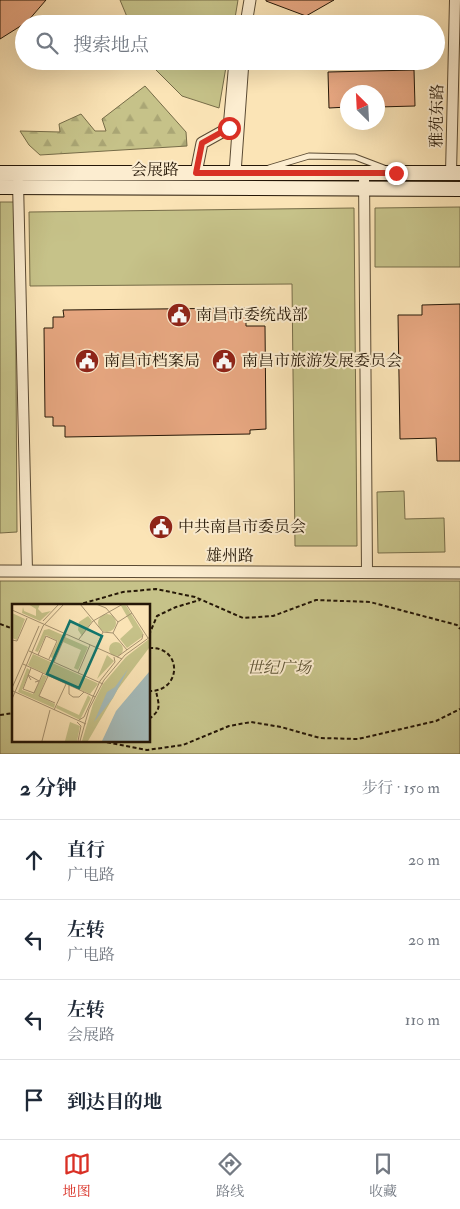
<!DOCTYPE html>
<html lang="zh">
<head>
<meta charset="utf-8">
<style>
	:root { --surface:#fff; --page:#f2f2f3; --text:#1f2937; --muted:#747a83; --line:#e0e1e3; --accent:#d93025 }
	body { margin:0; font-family:"IM FELL Double Pica","Noto Serif SC",serif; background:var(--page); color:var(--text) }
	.compass { position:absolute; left:340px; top:85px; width:45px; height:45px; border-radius:50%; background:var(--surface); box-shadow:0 5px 20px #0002; rotate:336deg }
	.stop { position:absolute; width:15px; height:15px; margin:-11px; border:4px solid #d93025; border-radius:50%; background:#fff }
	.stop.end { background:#d93025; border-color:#fff; box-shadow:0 1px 5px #0008 }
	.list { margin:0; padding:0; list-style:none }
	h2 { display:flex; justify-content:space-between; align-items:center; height:65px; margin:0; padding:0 20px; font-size:21px }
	h2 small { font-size:16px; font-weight:400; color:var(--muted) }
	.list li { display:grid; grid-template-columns:32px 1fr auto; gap:15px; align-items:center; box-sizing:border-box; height:80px; padding:0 20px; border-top:1px solid var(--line) }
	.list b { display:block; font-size:19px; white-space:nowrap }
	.list p { margin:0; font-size:16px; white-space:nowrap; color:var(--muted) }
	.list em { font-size:16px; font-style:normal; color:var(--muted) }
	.icon { flex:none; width:28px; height:28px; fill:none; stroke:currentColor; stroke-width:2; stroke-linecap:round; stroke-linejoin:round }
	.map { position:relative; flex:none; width:460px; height:754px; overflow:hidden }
	.search { position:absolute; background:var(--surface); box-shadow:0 5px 20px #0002; left:15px; right:15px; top:15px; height:55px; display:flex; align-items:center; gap:12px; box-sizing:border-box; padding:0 18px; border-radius:28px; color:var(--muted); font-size:19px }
	.sheet { height:385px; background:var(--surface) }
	nav { display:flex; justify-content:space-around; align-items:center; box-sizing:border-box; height:70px; border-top:1px solid var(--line); background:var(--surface); font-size:14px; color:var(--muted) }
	nav a { display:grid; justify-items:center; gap:2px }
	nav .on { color:var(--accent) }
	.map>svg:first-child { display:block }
	.green { fill:#c6c289; stroke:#766c48; fill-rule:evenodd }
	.forest { fill:url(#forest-firs); stroke:#766c48 }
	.building { fill:#e7a781; stroke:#251707 }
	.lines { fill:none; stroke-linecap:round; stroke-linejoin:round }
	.service-casing { stroke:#5a4a33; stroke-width:7 }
	.minor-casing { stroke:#5a4a33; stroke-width:12 }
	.tertiary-casing { stroke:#5a4a33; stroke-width:13 }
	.secondary-casing { stroke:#251707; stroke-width:16 }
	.path { stroke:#251707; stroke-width:2; stroke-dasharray:4 2.5; stroke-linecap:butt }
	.service { stroke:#fcedd0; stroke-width:5 }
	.minor { stroke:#fcedd0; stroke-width:10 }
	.tertiary { stroke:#fcedd0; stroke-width:11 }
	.secondary { stroke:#fcedd0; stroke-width:14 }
	.route { stroke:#d93025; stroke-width:6 }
	.labels { text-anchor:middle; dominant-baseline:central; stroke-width:4; stroke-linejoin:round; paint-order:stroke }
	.street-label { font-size:16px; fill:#251707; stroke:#fcedd0 }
	.poi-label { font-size:16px; fill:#251707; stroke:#fcedd0; text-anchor:start }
	.park-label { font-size:16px; font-style:italic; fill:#5d5334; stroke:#fcedd0 }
	.inset-road { fill:none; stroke:#a59270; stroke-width:1 }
	.view { fill:#0f766e; fill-opacity:0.15; stroke:#0f766e; stroke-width:2.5 }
	.inset-edge { fill:none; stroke:#251707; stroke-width:2.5 }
</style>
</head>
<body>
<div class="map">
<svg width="460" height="754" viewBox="0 0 460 754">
	<defs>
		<pattern id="forest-firs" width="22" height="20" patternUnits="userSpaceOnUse" patternTransform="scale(1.25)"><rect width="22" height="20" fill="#c6c289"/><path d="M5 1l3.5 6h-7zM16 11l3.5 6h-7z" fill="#aaa675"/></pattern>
	</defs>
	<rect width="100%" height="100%" fill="#fbe4b6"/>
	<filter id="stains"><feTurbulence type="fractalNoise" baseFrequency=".004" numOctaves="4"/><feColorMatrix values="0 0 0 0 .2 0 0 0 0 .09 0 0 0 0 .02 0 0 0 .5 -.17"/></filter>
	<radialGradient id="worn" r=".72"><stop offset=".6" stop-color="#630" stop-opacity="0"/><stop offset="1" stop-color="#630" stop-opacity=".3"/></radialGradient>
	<g class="green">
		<path d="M 120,0 L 238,0 L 234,24 L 130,24 Z"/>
		<path d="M 147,61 L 227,61 L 219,108 L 182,96 Z"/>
		<path d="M 0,202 L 15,202 L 17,532 L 0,533 Z"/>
		<path d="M 460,207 L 460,267 L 375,267 L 375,208 Z"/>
		<path d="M 354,208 L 357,546 L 295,546 L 292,284 L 30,286 L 29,212 Z"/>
		<path d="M 404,491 L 405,519 L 444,518 L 445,552 L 378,553 L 377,492 Z"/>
		<path d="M 0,581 L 460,581 L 460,754 L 0,754 ZM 14,605 L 149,605 L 149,740 L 14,740 Z"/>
	</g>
	<path class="forest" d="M 145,86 L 186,132 L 187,146 L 40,155 L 29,145 L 20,131 L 60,132 L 59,124 L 81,114 L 95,131 L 106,131 L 102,119 Z"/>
	<g class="building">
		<path d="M 0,0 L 46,0 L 27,22 L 0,39 Z"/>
		<path d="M 266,0 L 334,0 L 306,16 L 266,1 Z"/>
		<path d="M 414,70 L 415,106 L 378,107 L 378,92 L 348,92 L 348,107 L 329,108 L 328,72 Z"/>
		<path d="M 460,304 L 460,461 L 437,461 L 436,438 L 400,439 L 398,315 L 422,315 L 422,305 Z"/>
		<path d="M 246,308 L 246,326 L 265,326 L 266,429 L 250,430 L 250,434 L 65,437 L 65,426 L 53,426 L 53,417 L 45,417 L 44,328 L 53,328 L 53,317 L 64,317 L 63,310 Z"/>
	</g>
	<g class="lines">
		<g class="service-casing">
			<path id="service" d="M 269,168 L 309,156 L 355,157 L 384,168"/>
		</g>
		<g class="minor-casing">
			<g id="minor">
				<path d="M 364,173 L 367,572"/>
				<path d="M 451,173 L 455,0"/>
				<path d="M 18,182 L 27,571"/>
			</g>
		</g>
		<g class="tertiary-casing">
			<g id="tertiary">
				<path d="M 246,24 L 250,0"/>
				<path d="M 196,173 L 202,143 L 229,128 L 235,61"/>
				<path d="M 235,173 L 243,61"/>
				<path d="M 0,571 L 460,573"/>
			</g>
		</g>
		<g class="secondary-casing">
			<g id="secondary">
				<path d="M 0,173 L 460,173"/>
				<path d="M 0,187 L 460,189"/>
			</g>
		</g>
		<g class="path">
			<path d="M 77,605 L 123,592 L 156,589 L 195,597 L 243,618 L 273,616 L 316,600 L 370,602 L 457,625 L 460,629"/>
			<path d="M 0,624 L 11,628 L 14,627"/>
			<path d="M 149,635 L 157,616 L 176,607 L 200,600"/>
			<path d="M 149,648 C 183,646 182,692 149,691"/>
			<path d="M 0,715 L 14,713"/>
			<path d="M 149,719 C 162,709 159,706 156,691"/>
			<path d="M 101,740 L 105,742 L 147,750 L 183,745 L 229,726 L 251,722 L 281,727 L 320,738 L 358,739 L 436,721 L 460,709"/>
		</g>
		<use href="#service" class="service"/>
		<use href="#minor" class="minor"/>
		<use href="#tertiary" class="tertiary"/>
		<use href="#secondary" class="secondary"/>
	</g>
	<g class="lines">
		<path class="route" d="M 229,128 L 202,143 L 196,173 L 396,173"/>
	</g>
	<defs>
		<g id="civic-disc" transform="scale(1.25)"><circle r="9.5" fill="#8f2418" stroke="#fcedd0"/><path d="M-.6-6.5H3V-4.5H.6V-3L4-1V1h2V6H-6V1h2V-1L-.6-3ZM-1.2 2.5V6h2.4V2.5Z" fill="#fff"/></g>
	</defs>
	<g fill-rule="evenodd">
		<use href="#civic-disc" x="179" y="315"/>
		<use href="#civic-disc" x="87" y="361"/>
		<use href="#civic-disc" x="224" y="361"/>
		<use href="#civic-disc" x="161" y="527"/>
	</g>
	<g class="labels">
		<g class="street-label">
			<text transform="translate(437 116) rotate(-89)">雅苑东路</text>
			<text x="155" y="170">会展路</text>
			<text x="230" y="556">雄州路</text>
		</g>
		<g class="poi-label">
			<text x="196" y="315">南昌市委统战部</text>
			<text x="104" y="361">南昌市档案局</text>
			<text x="242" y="361">南昌市旅游发展委员会</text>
			<text x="178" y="527">中共南昌市委员会</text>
		</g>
		<g class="park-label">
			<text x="279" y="668">世纪广场</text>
		</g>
	</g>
	<g transform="translate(12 604)">
		<rect width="138" height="138" fill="#fbe4b6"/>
		<path d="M 108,0 L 113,0 L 131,29 L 130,33 L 115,44 L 108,35 L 121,23 ZM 0,9 L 13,15 L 5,36 L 0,34 ZM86 19a9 9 0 1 1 18 0a9 9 0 1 1-18 0ZM 76,12 L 80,17 L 70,32 L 66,26 L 67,18 ZM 37,25 L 53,32 L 43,55 L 38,53 L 46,37 L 34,31 L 26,48 L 23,47 L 32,26 ZM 53,33 L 76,43 L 66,66 L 62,64 L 69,46 L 51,38 ZM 137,35 L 137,44 L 106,85 L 76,137 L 70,137 L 81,100 L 91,80 L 114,53 ZM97 45a7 7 0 1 1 14 0a7 7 0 1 1-14 0ZM 21,50 L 85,79 L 86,80 L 78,90 L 19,63 L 16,61 ZM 95,51 L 102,57 L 85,75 ZM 15,64 L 18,66 L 10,86 L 21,90 L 31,71 L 35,72 L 27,92 L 43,100 L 42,104 L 6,88 ZM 76,91 L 79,94 L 68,116 L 44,104 L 45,101 L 67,111 ZM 58,118 L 68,122 L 65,137 L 53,137 Z" fill="#c6c289"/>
		<path d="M 16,0 L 28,0 L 26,5 L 30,9 L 39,7 L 28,17 L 10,9 L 11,3 L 12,7 L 24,12 L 24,5 Z" fill="#c6c289"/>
		<path d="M 116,65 L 101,94 L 82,118 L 95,88 L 103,83 ZM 137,68 L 137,137 L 90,137 L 104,107 Z" fill="#a5bbba"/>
		<path class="inset-road" d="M 68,0 L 91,28 L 101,29M 84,0 L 94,4 L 106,18M 114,0 L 136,34M 0,6 L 110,55M 31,17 L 47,0M 67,35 L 81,17 L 111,0M 0,36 L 5,37 L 15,14M 84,43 L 91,28M 115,46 L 101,29 L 106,18 L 120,9M 17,47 L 91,80M 26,51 L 34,32 L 45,37 L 37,55M 105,53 L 130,35 L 131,30M 42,58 L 54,30M 11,60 L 83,93M 19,64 L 11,85 L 22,89 L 31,69M 66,69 L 78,41M 36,72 L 27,92 L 43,99M 19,76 L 16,71 L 27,77 L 23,78M 57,81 L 57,90 L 61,93 L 67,93 L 72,88M 0,84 L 27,22M 1,87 L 74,120M 0,95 L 31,22 L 52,0M 42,106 L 54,80M 67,116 L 72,113 L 88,77 L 103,58 L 102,53M 65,118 L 69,122 L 66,137M 30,137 L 38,106M 68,137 L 77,105 L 92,76 L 113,51 L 138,33"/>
		<path class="view" d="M 58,17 L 90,32 L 67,84 L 35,70 Z"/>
		<rect width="138" height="138" class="inset-edge"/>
	</g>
	<rect width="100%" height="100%" filter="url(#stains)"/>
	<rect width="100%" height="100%" fill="url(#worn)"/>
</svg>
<svg class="compass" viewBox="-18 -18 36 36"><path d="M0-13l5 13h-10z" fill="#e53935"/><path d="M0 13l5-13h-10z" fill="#747a83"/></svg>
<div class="stop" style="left:229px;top:128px"></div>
<div class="stop end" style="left:396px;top:173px"></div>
<div class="search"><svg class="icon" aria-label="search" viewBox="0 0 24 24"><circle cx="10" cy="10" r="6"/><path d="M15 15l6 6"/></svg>搜索地点</div>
</div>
<section class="sheet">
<h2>2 分钟<small>步行 · 150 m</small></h2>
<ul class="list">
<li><svg class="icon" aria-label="ahead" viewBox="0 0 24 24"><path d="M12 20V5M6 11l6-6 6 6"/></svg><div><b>直行</b><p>广电路</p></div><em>20 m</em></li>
<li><svg class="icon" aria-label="left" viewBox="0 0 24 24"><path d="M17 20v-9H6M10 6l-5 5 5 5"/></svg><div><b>左转</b><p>广电路</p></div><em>20 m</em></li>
<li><svg class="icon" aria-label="left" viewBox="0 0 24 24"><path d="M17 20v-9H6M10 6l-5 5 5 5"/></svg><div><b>左转</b><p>会展路</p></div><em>110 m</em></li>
<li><svg class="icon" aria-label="arrive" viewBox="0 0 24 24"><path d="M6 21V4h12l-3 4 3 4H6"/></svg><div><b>到达目的地</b></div></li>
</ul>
</section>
<nav>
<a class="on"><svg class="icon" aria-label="map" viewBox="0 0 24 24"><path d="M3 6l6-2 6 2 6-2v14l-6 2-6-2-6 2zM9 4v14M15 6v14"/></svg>地图</a>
<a><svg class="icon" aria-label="directions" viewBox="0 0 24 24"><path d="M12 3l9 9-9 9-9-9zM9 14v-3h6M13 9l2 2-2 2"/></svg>路线</a>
<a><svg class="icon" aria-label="saved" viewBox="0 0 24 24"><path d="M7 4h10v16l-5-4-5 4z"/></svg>收藏</a>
</nav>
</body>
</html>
